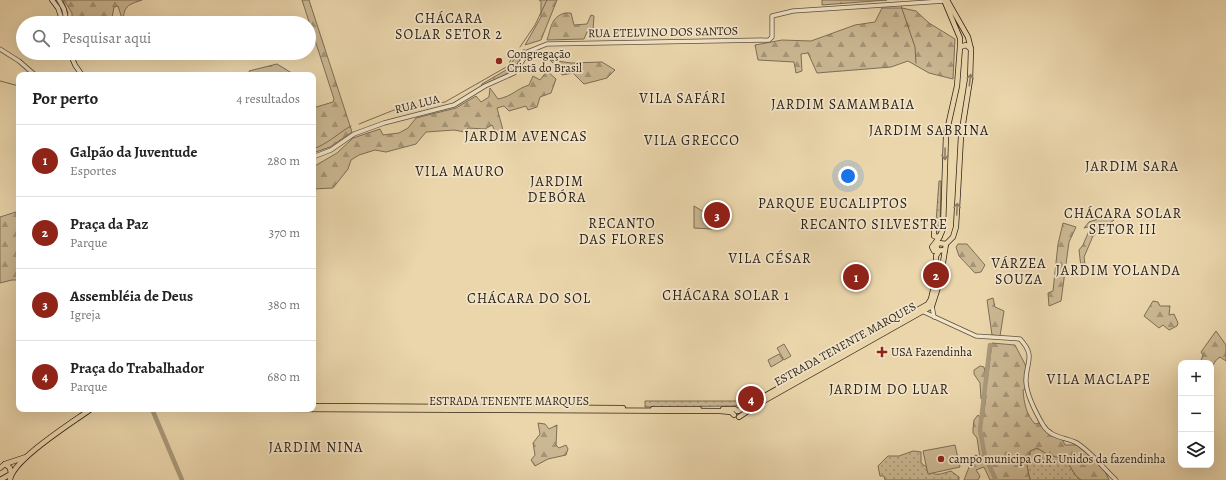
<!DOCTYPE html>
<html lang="pt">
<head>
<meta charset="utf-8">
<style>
	:root { --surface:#fff; --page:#f2f2f2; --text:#222; --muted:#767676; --line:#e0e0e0; --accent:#8f2418 }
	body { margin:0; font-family:Alegreya,serif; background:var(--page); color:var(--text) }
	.controls { position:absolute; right:12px; bottom:12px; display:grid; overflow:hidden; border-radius:8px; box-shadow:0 4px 16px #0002 }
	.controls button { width:36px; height:36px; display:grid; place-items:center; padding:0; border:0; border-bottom:1px solid var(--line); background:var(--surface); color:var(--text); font:20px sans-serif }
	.you { position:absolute; left:848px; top:176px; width:14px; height:14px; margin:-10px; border:3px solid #fff; border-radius:50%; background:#1a73e8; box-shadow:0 0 0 6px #1a73e833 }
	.badge { display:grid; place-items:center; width:26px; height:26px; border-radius:50%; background:var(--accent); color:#fff; font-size:13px; font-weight:700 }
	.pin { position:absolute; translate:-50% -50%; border:2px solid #fff; box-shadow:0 1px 4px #0006 }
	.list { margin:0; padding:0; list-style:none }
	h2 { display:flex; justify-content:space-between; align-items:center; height:52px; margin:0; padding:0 16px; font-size:17px }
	h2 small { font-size:13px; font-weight:400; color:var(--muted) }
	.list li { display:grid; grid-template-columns:26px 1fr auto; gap:12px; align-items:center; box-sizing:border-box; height:72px; padding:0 16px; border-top:1px solid var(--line) }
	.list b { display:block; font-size:15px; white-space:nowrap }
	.list p { margin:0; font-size:13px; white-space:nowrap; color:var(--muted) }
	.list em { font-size:13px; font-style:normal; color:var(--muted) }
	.icon { flex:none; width:22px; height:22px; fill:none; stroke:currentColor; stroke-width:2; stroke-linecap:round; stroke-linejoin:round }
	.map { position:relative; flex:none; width:1226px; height:480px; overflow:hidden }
	.search { position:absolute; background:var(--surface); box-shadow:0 4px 16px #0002; left:16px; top:16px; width:300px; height:44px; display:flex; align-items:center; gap:10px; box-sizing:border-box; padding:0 14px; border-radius:22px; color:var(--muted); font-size:15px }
	.panel { position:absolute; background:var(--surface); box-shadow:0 4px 16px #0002; left:16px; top:72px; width:300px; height:340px; border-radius:8px }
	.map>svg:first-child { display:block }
	.grass { fill:url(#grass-dots); stroke:#7c6e56 }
	.forest { fill:url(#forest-firs); stroke:#7c6e56 }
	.garden { fill:#cbb893; stroke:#7c6e56 }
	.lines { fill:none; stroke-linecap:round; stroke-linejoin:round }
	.stream { stroke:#786a53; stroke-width:1 }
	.river { stroke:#aa997a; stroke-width:4.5 }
	.tertiary-casing { stroke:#5c503d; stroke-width:5 }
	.secondary-casing { stroke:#2d2318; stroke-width:5.5 }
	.primary-casing { stroke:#2d2318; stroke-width:6 }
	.tertiary { stroke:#f2e4c9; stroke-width:3.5 }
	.secondary { stroke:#f2e4c9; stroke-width:4 }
	.primary { stroke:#ebd6ac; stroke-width:4.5 }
	.oneway { stroke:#8c7c62 }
	.poi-dot { fill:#8f2418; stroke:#f2e4c9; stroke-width:1.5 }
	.labels { text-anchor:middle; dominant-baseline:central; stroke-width:3.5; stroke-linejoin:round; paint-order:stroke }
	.street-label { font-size:12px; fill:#2d2318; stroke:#f2e4c9 }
	.poi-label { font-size:12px; fill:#2d2318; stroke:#f2e4c9; text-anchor:start }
	.quarter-label { font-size:14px; letter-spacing:1px; fill:#2d2318; stroke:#f2e4c9 }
</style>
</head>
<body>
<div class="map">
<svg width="1226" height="480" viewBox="0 0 1226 480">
	<defs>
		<pattern id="grass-dots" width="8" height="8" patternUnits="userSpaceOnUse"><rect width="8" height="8" fill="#cbb893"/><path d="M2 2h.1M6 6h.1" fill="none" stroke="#a59577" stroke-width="1.8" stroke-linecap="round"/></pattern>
		<pattern id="forest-firs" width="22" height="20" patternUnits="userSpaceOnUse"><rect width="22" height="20" fill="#cbb893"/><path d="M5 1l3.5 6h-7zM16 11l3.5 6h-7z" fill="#a59577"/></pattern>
	</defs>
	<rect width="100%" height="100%" fill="#ebd6ac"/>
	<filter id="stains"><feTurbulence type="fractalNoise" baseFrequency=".005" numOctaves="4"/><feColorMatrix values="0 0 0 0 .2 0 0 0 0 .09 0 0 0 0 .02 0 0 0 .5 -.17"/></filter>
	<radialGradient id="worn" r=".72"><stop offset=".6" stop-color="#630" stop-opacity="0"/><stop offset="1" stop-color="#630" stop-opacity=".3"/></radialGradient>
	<g class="grass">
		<path d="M 518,54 L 519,55 L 520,60 L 511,73 L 481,87 L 482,84 L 506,70 Z"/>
		<path d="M 939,181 L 941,181 L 940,229 L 939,235 L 935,236 Z"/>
		<path d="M 758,392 C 753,402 746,403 735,406 L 645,407 L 645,401 L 744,401 L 752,398 Z"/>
		<path d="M 1033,448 C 1038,448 1060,457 1066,460 L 1076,476 L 1081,480 L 1030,480 C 1027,470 1025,457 1033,448 Z"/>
		<path d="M 913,451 L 921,452 L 921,463 C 936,473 929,478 951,471 L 959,477 L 959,480 L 885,480 L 884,476 L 880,476 L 878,466 L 888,456 L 899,456 Z"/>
	</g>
	<g class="forest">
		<path d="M 64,0 L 142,0 C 127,5 124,6 123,22 L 118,6 L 114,7 L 111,23 L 72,23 L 72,13 Z"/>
		<path d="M 302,0 L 309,0 L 352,132 L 330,147 L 313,153 L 313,108 L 333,102 L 334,99 Z"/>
		<path d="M 539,0 L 557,0 L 541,40 L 525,45 L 541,17 L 541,1 Z"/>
		<path d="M 822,0 L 887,0 L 822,5 Z"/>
		<path d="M 882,8 L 902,8 L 916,11 L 929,23 L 955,39 L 953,79 L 929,73 L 908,61 L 891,67 L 817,73 L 808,53 L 801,54 L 802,71 L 796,73 L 794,62 L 758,60 L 755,45 L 782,40 L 811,41 L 855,25 L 875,22 Z"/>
		<path d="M 565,13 L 571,13 L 574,25 L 587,24 L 591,15 L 594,16 L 593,30 L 587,32 L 584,39 L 547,40 C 551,28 551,17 565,13 Z"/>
		<path d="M 550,60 L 571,63 L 602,62 L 615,70 L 607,78 L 584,84 L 573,73 L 562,75 L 559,69 Z"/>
		<path d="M 277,64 L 295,75 L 250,75 L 249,71 Z"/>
		<path d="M 547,71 L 556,79 L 551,93 L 540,97 L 537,107 L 528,110 L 526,106 L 509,111 L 504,106 L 497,108 L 503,130 L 497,135 L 492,125 L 485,129 L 468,128 L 465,132 L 454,130 L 426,132 L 416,144 L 386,152 L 375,150 L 359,155 L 351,160 L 348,169 L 333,188 L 313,189 L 313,167 L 337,153 L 353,138 L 380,129 L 383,135 L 399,133 L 408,128 L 416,118 L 456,108 L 476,96 L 481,102 L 489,97 L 490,88 L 498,99 C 513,96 516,89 529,85 L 533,76 L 540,80 Z"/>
		<path d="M 19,211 L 19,280 L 12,280 L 0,283 L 0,217 Z"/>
		<path d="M 1107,216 L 1114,220 L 1093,236 L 1084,257 L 1085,264 L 1081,267 L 1079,250 L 1083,245 L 1091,226 L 1084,228 L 1089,222 Z"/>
		<path d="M 1063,223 L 1076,227 L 1069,242 L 1061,301 L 1049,306 L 1048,293 L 1053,291 L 1058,244 Z"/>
		<path d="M 958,244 L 967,244 L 985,265 L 981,272 L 975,273 L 959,256 L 956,247 Z"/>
		<path d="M 993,298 L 995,307 L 1004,311 L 1000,336 L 992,335 L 987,300 Z"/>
		<path d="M 1153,301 L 1158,302 L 1160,306 L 1170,306 L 1169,315 L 1174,314 L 1178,323 L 1177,326 L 1169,330 L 1163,325 L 1159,328 L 1144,316 Z"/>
		<path d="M 1216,331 L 1226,345 L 1226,361 L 1220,357 C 1213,362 1213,366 1211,373 L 1211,363 L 1200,363 L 1203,355 L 1201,352 Z"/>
		<path d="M 992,343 L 1015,345 L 1027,368 L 1026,389 L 1023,390 C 1024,403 1026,414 1035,424 L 1043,422 L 1052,434 L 1062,439 L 1065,445 L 1077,445 L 1100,460 L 1109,480 L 1081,480 L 1076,476 L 1066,460 L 1047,454 L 1037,448 L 1030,451 L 1027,466 L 1030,480 L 990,480 L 984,467 L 976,470 L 980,476 L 978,480 L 964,480 L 973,457 L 976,455 L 980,458 L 977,438 L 973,433 L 973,429 L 974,420 L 978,415 L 980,418 L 983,417 L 986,397 L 981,399 L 980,383 L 974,374 L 974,370 L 980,366 L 984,367 L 987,382 Z"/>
		<path d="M 538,423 L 545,424 L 549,429 L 557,425 L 556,445 L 559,448 L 566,445 L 568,449 L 566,455 L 548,459 L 535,466 L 531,460 L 535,455 L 533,443 L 540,434 Z"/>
	</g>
	<g class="garden">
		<path d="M 694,206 L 712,217 L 712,229 L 694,228 Z"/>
		<path d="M 784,344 L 791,356 L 784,360 L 777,348 Z"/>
		<path d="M 779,354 L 783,360 L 771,367 L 768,360 Z"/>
		<path d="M 955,445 L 960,467 L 928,474 L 923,451 Z"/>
	</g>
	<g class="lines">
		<g class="stream">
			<path d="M 63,0 L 68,13"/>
			<path d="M 901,6 L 915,47 L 916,63"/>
			<path d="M 520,47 L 535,25 L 547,0"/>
			<path d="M 0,81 L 19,86"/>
			<path d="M 359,124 L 394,110 L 445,102 L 508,66 L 515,51"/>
			<path d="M 313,149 C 328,144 338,133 351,126"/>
		</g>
		<g class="river">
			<path d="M 990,345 L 980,430 L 985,457 L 996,480"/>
			<path d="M 152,409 L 182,480"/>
		</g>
		<g class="tertiary-casing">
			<g id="tertiary">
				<path d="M 0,49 L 19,61 L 35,75"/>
				<path d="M 524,52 L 523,56 L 527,57"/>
				<path d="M 527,52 L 547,44 L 769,40 L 772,37 L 772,16 L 793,11 L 944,1"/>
				<path d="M 313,157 L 331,150 L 354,134 L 384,123 L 454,105 L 485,86 L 514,73 L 525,57"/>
				<path d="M 932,306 L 934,317"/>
				<path d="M 924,312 L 976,336 L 1020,339 C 1037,357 1025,363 1026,382 C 1027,397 1036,413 1043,425 C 1050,437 1063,437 1075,442 C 1090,450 1103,468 1116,480"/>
			</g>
		</g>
		<g class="secondary-casing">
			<g id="secondary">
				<path d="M 52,0 L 58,8 L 63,23"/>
				<path d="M 59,0 L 64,9 L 67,23"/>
				<path d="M 70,53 L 75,65 L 82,75"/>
			</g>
		</g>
		<g class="primary-casing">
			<g id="primary">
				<path d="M 944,0 L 960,38 L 960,47 L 957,86 L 946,135 L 943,229 L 939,238 L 932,247 L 934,251 L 945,250 L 946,244 L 953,237 L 956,227 L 961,136 L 970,80 L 971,49 L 968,37 L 947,0"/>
				<path d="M 960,47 L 966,45 L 971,49"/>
				<path d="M 934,226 L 934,236 L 937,237 L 940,236"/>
				<path d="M 938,250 L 936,246 L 939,243 L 946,244"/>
				<path d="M 313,406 L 623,408"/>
				<path d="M 282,409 L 720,411 L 731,412 L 734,415"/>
				<path d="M 653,409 L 699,409"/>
				<path d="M 723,409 L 735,409 L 737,411"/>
				<path d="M 738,411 L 928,304 L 931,299 L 936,277 L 936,256 L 939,251"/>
				<path d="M 739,417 L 760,403 L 932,306 L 940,281 L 945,250"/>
				<path d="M 5,464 L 26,457"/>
				<path d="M 0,468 L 5,464 L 10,468 L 11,474 L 0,480"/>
				<path d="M 10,480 C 12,460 73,422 91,409"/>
			</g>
		</g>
		<use href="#tertiary" class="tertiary"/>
		<use href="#secondary" class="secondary"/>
		<use href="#primary" class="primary"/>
	</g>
	<defs><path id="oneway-shaft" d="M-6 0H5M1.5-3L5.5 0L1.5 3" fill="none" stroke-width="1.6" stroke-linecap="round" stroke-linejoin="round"/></defs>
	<g class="oneway">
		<use href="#oneway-shaft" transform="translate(970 80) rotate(-83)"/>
		<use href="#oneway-shaft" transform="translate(945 154) rotate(91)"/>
		<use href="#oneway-shaft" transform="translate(957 209) rotate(-87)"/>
	</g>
	<g class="poi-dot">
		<circle cx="499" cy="61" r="4"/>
		<path d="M880 346h4v4h4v4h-4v4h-4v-4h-4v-4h4z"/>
		<circle cx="941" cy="459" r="4"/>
	</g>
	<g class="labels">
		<g class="street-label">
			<text transform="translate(663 32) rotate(-1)">RUA ETELVINO DOS SANTOS</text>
			<text transform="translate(417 104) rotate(-14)">RUA LUA</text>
			<text transform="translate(845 344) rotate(-29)">ESTRADA TENENTE MARQUES</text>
			<text x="509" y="401">ESTRADA TENENTE MARQUES</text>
		</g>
		<g class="poi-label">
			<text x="507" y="54">Congregação<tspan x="507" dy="14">Cristã do Brasil</tspan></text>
			<text x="891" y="352">USA Fazendinha</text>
			<text x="949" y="459">campo municipa G.R. Unidos da fazendinha</text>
		</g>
		<g class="quarter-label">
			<text x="449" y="18">CHÁCARA<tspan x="449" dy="16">SOLAR SETOR 2</tspan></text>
			<text x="683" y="98">VILA SAFÁRI</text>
			<text x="843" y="104">JARDIM SAMAMBAIA</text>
			<text x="929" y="130">JARDIM SABRINA</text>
			<text x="526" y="136">JARDIM AVENCAS</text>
			<text x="692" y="140">VILA GRECCO</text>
			<text x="1132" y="166">JARDIM SARA</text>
			<text x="460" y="171">VILA MAURO</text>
			<text x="557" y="181">JARDIM<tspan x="557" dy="16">DEBÓRA</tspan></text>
			<text x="833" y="203">PARQUE EUCALIPTOS</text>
			<text x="1123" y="213">CHÁCARA SOLAR<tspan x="1123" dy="16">SETOR III</tspan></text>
			<text x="622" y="223">RECANTO<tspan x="622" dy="16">DAS FLORES</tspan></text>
			<text x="874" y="224">RECANTO SILVESTRE</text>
			<text x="770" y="258">VILA CÉSAR</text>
			<text x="1019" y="263">VÁRZEA<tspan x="1019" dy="16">SOUZA</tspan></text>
			<text x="1118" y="270">JARDIM YOLANDA</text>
			<text x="726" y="295">CHÁCARA SOLAR 1</text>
			<text x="529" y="298">CHÁCARA DO SOL</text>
			<text x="1099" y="379">VILA MACLAPE</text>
			<text x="889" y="389">JARDIM DO LUAR</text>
			<text x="316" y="447">JARDIM NINA</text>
		</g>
	</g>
	<rect width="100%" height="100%" filter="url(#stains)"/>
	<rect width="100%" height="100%" fill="url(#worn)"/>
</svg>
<div class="controls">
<button>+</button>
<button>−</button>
<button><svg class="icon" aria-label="layers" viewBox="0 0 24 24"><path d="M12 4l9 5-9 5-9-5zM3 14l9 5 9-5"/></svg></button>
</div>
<div class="you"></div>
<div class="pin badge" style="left:856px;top:277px">1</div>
<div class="pin badge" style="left:936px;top:275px">2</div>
<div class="pin badge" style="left:717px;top:215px">3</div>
<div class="pin badge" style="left:751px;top:399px">4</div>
<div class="search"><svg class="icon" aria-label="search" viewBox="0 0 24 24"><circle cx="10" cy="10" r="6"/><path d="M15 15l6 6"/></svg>Pesquisar aqui</div>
<section class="panel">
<h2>Por perto<small>4 resultados</small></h2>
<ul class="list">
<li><span class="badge">1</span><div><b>Galpão da Juventude</b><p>Esportes</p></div><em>280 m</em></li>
<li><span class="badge">2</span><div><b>Praça da Paz</b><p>Parque</p></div><em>370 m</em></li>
<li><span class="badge">3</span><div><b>Assembléia de Deus</b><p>Igreja</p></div><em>380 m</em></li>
<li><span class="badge">4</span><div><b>Praça do Trabalhador</b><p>Parque</p></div><em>680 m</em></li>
</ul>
</section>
</div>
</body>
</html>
